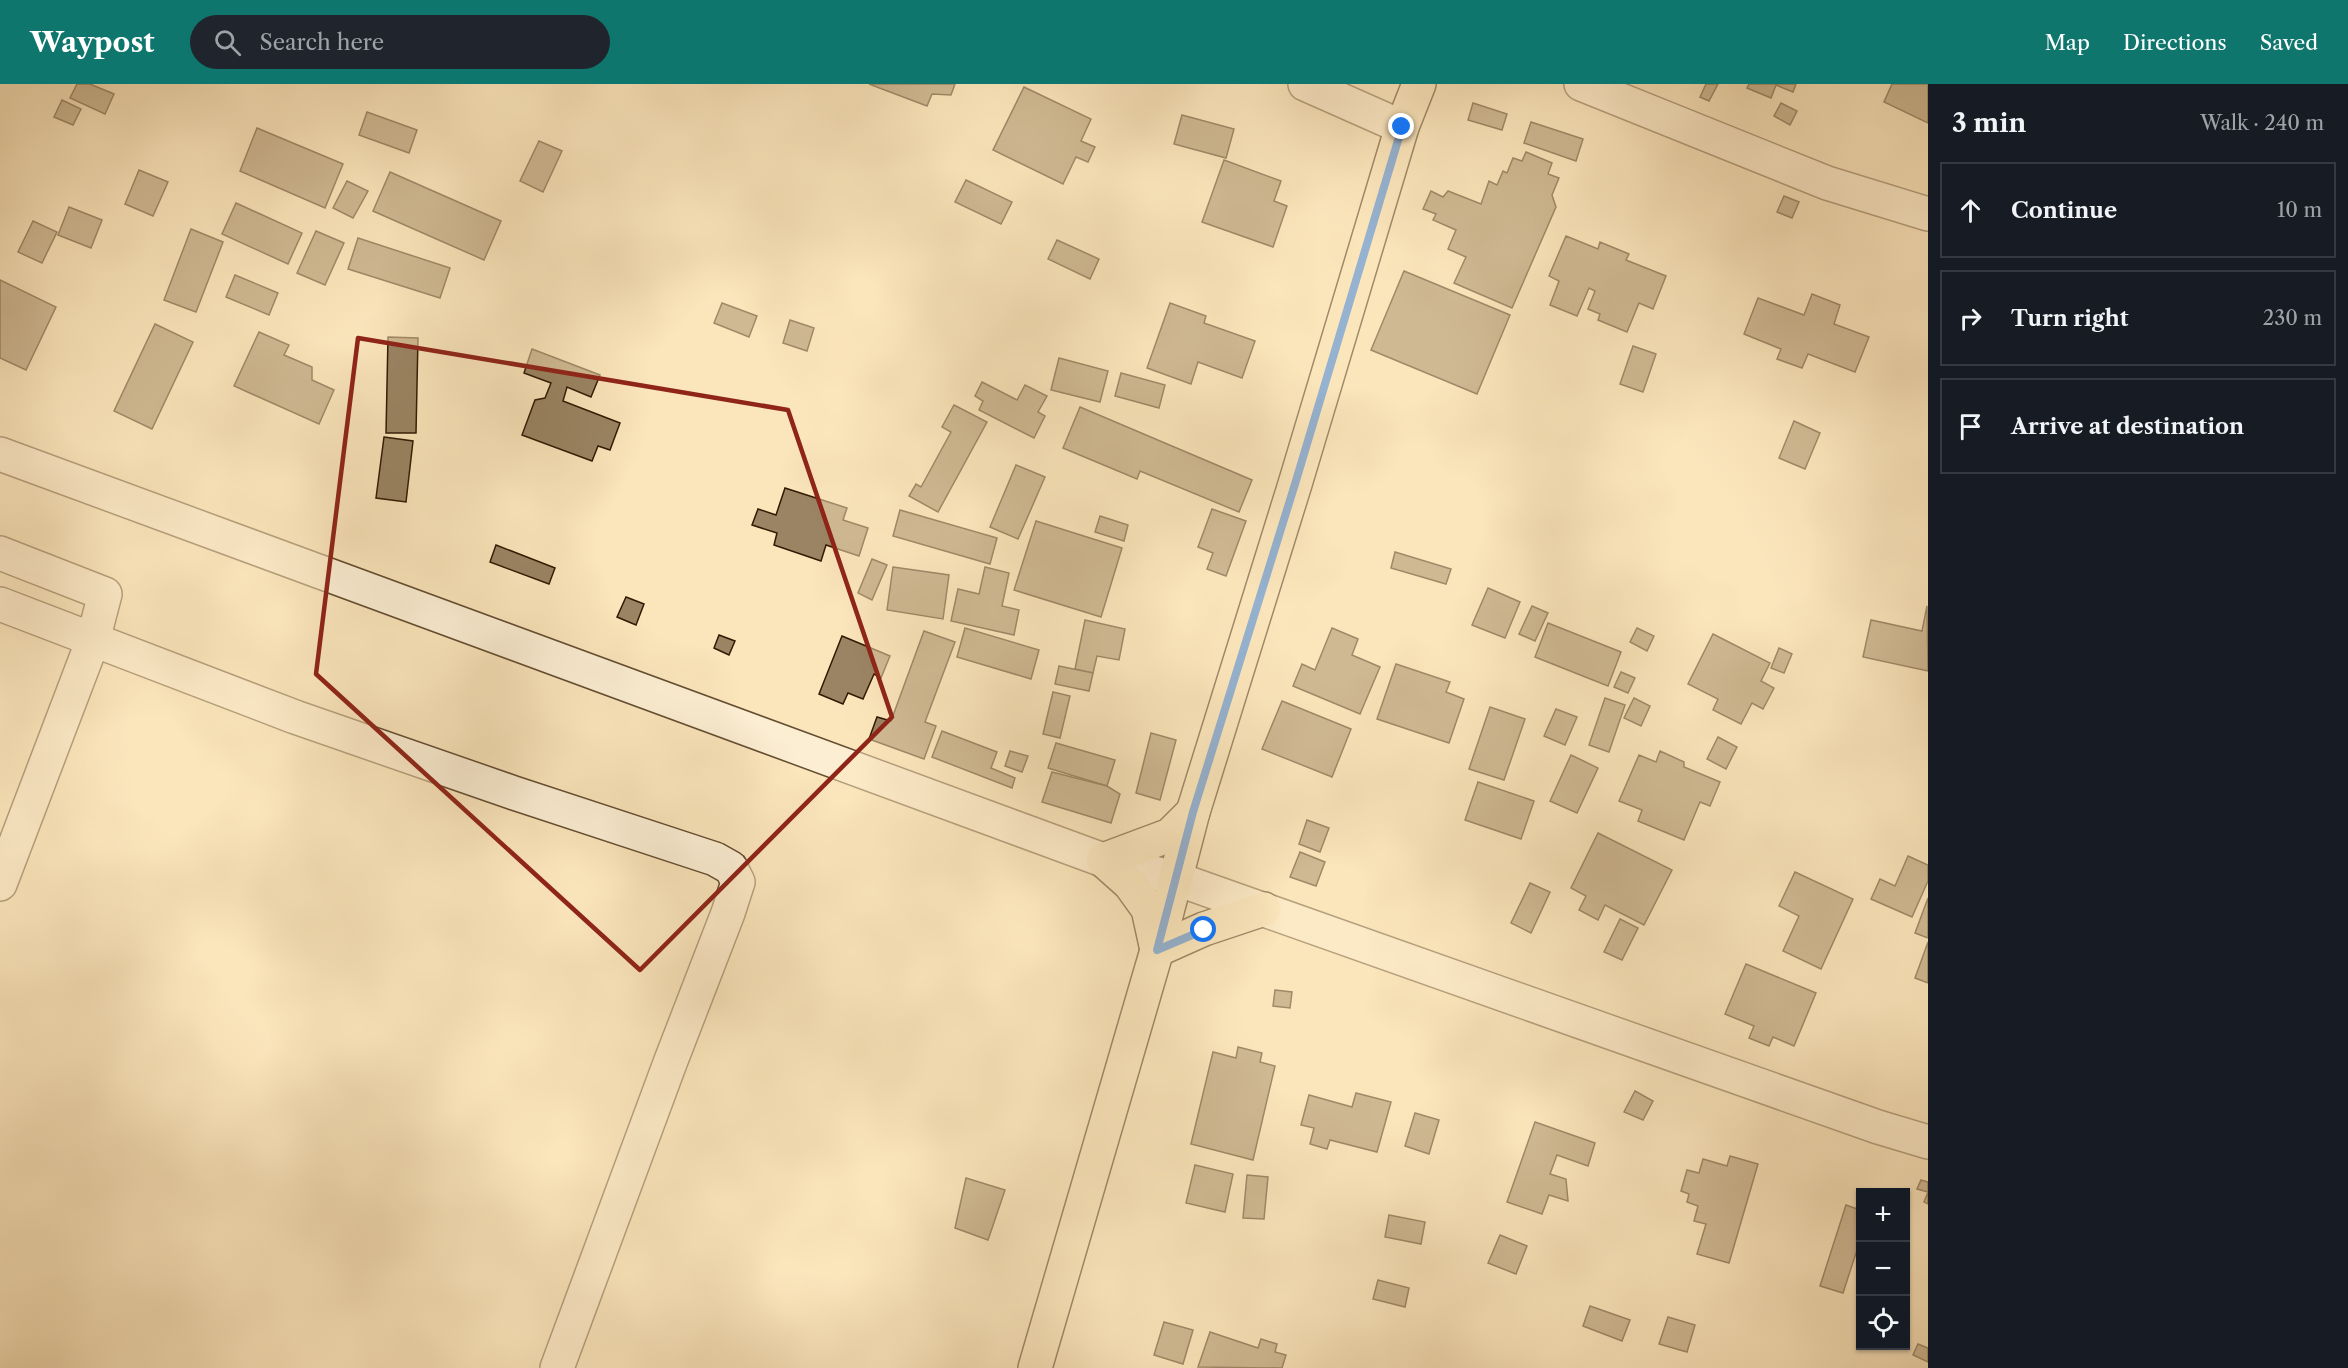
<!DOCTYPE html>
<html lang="en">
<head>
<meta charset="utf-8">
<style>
	:root { --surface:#171b24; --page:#20242c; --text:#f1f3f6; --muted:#9ea1a6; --line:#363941; --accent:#0f766e }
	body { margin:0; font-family:"Libre Caslon Text",serif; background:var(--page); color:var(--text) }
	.controls { position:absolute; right:18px; bottom:18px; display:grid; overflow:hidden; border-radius:0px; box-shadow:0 2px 4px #0004 }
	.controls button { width:54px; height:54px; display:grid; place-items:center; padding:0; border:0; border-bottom:2px solid var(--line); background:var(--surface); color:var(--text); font:30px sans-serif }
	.stop { position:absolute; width:18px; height:18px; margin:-14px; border:4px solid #1a73e8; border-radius:50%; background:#fff }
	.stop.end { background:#1a73e8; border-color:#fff; box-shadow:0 2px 6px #0008 }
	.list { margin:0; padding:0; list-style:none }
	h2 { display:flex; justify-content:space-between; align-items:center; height:78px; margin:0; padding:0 24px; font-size:26px }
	h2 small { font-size:20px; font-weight:400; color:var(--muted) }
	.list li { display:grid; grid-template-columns:39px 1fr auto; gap:18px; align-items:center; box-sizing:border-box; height:96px; margin:0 12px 12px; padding:0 12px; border:2px solid var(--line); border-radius:0px }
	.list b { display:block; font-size:22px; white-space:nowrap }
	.list em { font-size:20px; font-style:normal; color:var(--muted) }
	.icon { flex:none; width:33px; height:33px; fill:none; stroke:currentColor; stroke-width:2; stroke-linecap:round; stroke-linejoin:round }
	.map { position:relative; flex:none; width:1928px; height:1284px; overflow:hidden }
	header { display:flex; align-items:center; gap:36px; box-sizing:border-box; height:84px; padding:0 30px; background:var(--accent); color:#fff }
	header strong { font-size:28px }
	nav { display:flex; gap:33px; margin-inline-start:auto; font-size:21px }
	.search { width:420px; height:54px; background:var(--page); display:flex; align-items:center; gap:15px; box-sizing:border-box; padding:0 21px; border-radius:33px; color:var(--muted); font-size:22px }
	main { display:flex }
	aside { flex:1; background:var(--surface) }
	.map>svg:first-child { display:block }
	.building { fill:#9a8463; stroke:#311a03; stroke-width:1.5 }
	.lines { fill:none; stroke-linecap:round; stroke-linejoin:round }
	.minor-casing { stroke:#644d31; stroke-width:36 }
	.major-casing { stroke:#311a03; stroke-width:36 }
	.minor { stroke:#fceed3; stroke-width:33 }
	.major { stroke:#fbe5bb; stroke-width:33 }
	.route { stroke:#1a73e8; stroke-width:8 }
	.marked { fill:none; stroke:#8f2418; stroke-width:4.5; stroke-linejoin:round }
</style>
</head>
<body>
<header>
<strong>Waypost</strong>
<div class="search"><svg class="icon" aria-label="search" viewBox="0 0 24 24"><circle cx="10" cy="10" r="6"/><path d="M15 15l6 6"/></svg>Search here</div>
<nav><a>Map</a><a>Directions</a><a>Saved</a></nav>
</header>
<main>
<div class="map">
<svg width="1928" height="1284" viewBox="0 0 1928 1284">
	<rect width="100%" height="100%" fill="#fbe5bb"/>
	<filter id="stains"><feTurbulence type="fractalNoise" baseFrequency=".00333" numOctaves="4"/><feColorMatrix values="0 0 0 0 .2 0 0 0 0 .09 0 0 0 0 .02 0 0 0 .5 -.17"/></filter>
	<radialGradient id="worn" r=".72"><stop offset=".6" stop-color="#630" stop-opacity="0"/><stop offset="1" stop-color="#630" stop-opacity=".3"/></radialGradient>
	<g class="building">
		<path d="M 77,0 L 90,0 L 114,10 L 105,30 L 70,14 Z"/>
		<path d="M 869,0 L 955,0 L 951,11 L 932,10 L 927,22 Z"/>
		<path d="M 1706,0 L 1718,0 L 1709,17 L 1700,13 Z"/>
		<path d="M 1749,0 L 1796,0 L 1793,8 L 1776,1 L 1771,14 L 1747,4 Z"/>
		<path d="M 1892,0 L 1928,0 L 1928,39 L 1884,18 Z"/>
		<path d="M 1024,3 L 1091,35 L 1081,57 L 1095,63 L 1088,78 L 1076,73 L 1063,100 L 993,66 Z"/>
		<path d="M 62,16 L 81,25 L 73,41 L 54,33 Z"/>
		<path d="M 1473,19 L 1507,30 L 1502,46 L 1468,36 Z"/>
		<path d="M 1781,19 L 1797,27 L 1790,41 L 1774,32 Z"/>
		<path d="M 367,28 L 417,46 L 409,69 L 359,51 Z"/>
		<path d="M 1182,31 L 1234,45 L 1226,74 L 1174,60 Z"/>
		<path d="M 1531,38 L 1583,55 L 1576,77 L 1524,59 Z"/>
		<path d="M 257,44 L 343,80 L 325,124 L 240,87 Z"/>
		<path d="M 539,57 L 562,67 L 543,108 L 520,97 Z"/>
		<path d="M 1526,68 L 1552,79 L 1548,90 L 1559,94 L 1552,111 L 1556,123 L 1512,224 L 1454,199 L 1466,173 L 1448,165 L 1456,146 L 1433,136 L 1436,130 L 1423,125 L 1431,107 L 1443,113 L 1448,107 L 1481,120 L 1489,97 L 1497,101 L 1503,87 L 1507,89 L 1513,74 L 1522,77 Z"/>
		<path d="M 1224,76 L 1281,97 L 1274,117 L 1287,122 L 1273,163 L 1202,138 Z"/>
		<path d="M 139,86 L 168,98 L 153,132 L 125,120 Z"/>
		<path d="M 390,88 L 501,137 L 484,176 L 373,127 Z"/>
		<path d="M 966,96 L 1012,118 L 1001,140 L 955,118 Z"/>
		<path d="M 347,97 L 368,107 L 353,134 L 333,124 Z"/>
		<path d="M 1784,112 L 1799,118 L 1792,134 L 1777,128 Z"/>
		<path d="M 236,119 L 302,149 L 288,180 L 222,150 Z"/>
		<path d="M 69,123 L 102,136 L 91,164 L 58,151 Z"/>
		<path d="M 33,137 L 57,148 L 42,179 L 18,168 Z"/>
		<path d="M 191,145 L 223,158 L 196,228 L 164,216 Z"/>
		<path d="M 316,147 L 344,159 L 325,201 L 297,189 Z"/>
		<path d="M 1566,152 L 1598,165 L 1600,158 L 1629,170 L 1626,176 L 1666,192 L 1653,225 L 1639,219 L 1627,248 L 1598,236 L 1600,230 L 1588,225 L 1595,207 L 1589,204 L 1577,232 L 1550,221 L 1559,197 L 1549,192 Z"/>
		<path d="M 358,154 L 450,184 L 440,214 L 348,185 Z"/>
		<path d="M 1057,156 L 1099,175 L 1090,195 L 1048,175 Z"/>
		<path d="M 1404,187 L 1510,231 L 1477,310 L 1371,266 Z"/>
		<path d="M 235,191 L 278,209 L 269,231 L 226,213 Z"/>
		<path d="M 0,196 L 56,223 L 26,286 L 0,274 Z"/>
		<path d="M 1812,210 L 1840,221 L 1834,240 L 1869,253 L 1855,288 L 1808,270 L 1802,284 L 1777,275 L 1781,265 L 1744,250 L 1758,214 L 1804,231 Z"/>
		<path d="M 722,219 L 757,232 L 749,253 L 714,239 Z"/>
		<path d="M 1170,219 L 1206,232 L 1204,239 L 1255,257 L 1242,294 L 1198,278 L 1191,300 L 1147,284 Z"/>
		<path d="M 790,236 L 814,244 L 807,267 L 783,259 Z"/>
		<path d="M 155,240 L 193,258 L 152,345 L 114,327 Z"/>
		<path d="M 259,248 L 289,261 L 284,271 L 312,283 L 312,296 L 334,306 L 319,340 L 234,302 Z"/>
		<path d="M 388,253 L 418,254 L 416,349 L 386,349 Z"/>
		<path d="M 1633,262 L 1656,270 L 1643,308 L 1620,300 Z"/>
		<path d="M 532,265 L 600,291 L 591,313 L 567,303 L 563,317 L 620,339 L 610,366 L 598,362 L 592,377 L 522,351 L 535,316 L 545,314 L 551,299 L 524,289 Z"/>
		<path d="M 1059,274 L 1108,287 L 1100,318 L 1051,306 Z"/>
		<path d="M 1121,289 L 1165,301 L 1159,324 L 1115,312 Z"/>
		<path d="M 982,298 L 1017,316 L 1025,301 L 1047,312 L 1038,328 L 1045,332 L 1034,354 L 979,326 L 983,317 L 975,312 Z"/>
		<path d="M 954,321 L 987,338 L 938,428 L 909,412 L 916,400 L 921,403 L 951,348 L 942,343 Z"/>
		<path d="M 1080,323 L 1252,396 L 1239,428 L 1140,387 L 1137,395 L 1063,364 Z"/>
		<path d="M 1794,337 L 1820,349 L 1805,385 L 1779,374 Z"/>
		<path d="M 384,353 L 413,357 L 406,418 L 376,414 Z"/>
		<path d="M 1016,381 L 1045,393 L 1018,455 L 990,443 Z"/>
		<path d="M 785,404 L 847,424 L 843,436 L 868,444 L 859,472 L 826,461 L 821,477 L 774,461 L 777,449 L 752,441 L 758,425 L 776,431 Z"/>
		<path d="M 1212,425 L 1246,437 L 1226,492 L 1207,485 L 1213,469 L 1198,463 Z"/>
		<path d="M 900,426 L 997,454 L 990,480 L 893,452 Z"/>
		<path d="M 1100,432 L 1128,441 L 1124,457 L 1095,448 Z"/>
		<path d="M 1036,437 L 1122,464 L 1101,533 L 1014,506 Z"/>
		<path d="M 496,461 L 555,484 L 549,500 L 490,478 Z"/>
		<path d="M 1395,468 L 1451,485 L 1446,500 L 1391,484 Z"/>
		<path d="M 872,475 L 887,481 L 872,516 L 858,509 Z"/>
		<path d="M 893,483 L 949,491 L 943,535 L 887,526 Z"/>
		<path d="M 985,483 L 1009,489 L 1002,522 L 1019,526 L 1014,551 L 951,537 L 958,505 L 979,510 Z"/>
		<path d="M 1488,504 L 1520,518 L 1505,554 L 1472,541 Z"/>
		<path d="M 626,513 L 644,520 L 636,541 L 617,533 Z"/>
		<path d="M 1532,522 L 1548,529 L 1535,557 L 1519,550 Z"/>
		<path d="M 1927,522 L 1928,587 L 1863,573 L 1871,536 L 1922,547 Z"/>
		<path d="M 1085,536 L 1125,545 L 1119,576 L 1097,572 L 1093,589 L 1075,585 Z"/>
		<path d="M 1548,539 L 1621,568 L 1608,602 L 1535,573 Z"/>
		<path d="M 965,544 L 1039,566 L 1031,595 L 957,573 Z"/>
		<path d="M 1332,544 L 1358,555 L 1352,571 L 1380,583 L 1360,630 L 1293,602 L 1302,580 L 1315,586 Z"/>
		<path d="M 1637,544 L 1654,552 L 1647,567 L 1630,558 Z"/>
		<path d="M 924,547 L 955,558 L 925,638 L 936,642 L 924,675 L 869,655 L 877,633 L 891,637 Z"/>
		<path d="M 1713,550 L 1770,579 L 1761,597 L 1774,604 L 1763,625 L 1752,619 L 1741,640 L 1713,626 L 1718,615 L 1688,600 Z"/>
		<path d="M 719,551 L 735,557 L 729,571 L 714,564 Z"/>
		<path d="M 842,552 L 890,572 L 881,594 L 874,590 L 863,615 L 848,609 L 843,620 L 819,610 Z"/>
		<path d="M 1779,564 L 1792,570 L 1784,589 L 1771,584 Z"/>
		<path d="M 1396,580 L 1450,598 L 1446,608 L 1464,615 L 1449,659 L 1377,635 Z"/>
		<path d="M 1059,582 L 1093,589 L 1089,607 L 1055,600 Z"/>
		<path d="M 1621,588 L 1635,594 L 1628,609 L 1614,603 Z"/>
		<path d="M 1053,608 L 1070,612 L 1060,654 L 1043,650 Z"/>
		<path d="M 1605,614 L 1625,621 L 1609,668 L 1589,661 Z"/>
		<path d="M 1634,614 L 1650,622 L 1641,642 L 1624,634 Z"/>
		<path d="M 1282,617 L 1351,645 L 1332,693 L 1262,665 Z"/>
		<path d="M 1490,623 L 1525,635 L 1504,696 L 1469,685 Z"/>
		<path d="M 1556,625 L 1577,633 L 1565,661 L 1544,652 Z"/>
		<path d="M 942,647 L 997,668 L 991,684 L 1015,694 L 1012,704 L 932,673 Z"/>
		<path d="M 1151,649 L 1176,656 L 1160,716 L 1136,709 Z"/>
		<path d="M 1718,653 L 1737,663 L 1726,685 L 1707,675 Z"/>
		<path d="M 1056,659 L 1115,676 L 1107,702 L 1048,684 Z"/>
		<path d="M 1010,667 L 1028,672 L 1022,688 L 1005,682 Z"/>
		<path d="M 1660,667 L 1684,678 L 1684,683 L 1720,698 L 1710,722 L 1700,718 L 1684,756 L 1638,737 L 1642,726 L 1619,717 L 1639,671 L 1656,678 Z"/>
		<path d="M 1571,671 L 1598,684 L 1577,729 L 1550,717 Z"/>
		<path d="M 1052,688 L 1107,702 L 1120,710 L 1111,739 L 1042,718 Z"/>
		<path d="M 1478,698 L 1534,717 L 1521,755 L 1465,736 Z"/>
		<path d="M 1307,736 L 1329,744 L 1320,768 L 1299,760 Z"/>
		<path d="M 1598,749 L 1672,786 L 1644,841 L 1605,821 L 1598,836 L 1579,826 L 1586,812 L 1571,804 Z"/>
		<path d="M 1300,768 L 1325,778 L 1316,802 L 1290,793 Z"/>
		<path d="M 1908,772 L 1928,781 L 1928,797 L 1912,833 L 1871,815 L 1880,795 L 1895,802 Z"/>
		<path d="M 1795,788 L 1853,815 L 1821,885 L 1783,867 L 1799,832 L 1779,822 Z"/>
		<path d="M 1530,799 L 1550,808 L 1531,849 L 1511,839 Z"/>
		<path d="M 1928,814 L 1928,854 L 1915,849 Z"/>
		<path d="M 1620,835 L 1638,844 L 1622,876 L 1604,868 Z"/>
		<path d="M 1928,858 L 1928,899 L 1915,894 Z"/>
		<path d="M 1746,880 L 1816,909 L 1794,962 L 1773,953 L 1769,962 L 1749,954 L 1754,942 L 1725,930 Z"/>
		<path d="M 1275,906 L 1292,908 L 1290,924 L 1273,922 Z"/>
		<path d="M 1238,963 L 1262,969 L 1260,978 L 1275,982 L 1253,1076 L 1191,1060 L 1213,968 L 1236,974 Z"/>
		<path d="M 1635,1007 L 1653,1017 L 1643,1036 L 1624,1028 Z"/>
		<path d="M 1356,1009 L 1391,1018 L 1377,1068 L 1330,1056 L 1327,1065 L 1310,1060 L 1314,1044 L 1301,1041 L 1309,1011 L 1352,1023 Z"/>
		<path d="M 1415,1029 L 1439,1036 L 1429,1070 L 1405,1062 Z"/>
		<path d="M 1535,1038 L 1595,1059 L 1588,1082 L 1557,1071 L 1550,1090 L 1566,1095 L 1568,1117 L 1549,1111 L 1542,1130 L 1507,1118 Z"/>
		<path d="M 1730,1072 L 1758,1080 L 1729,1179 L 1697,1170 L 1706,1140 L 1694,1137 L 1698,1122 L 1687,1118 L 1689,1110 L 1681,1107 L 1687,1086 L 1699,1089 L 1703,1075 L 1727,1082 Z"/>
		<path d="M 1195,1081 L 1233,1090 L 1225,1128 L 1186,1119 Z"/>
		<path d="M 1247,1091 L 1268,1093 L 1264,1135 L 1243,1134 Z"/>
		<path d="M 966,1094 L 1005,1106 L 988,1156 L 955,1144 Z"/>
		<path d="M 1921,1096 L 1928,1098 L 1928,1120 L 1924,1118 L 1928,1108 L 1917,1105 Z"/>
		<path d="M 1846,1121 L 1860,1126 L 1860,1171 L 1856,1169 L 1843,1209 L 1820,1202 Z"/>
		<path d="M 1389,1131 L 1425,1138 L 1421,1160 L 1385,1153 Z"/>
		<path d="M 1500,1151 L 1527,1162 L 1516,1190 L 1488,1179 Z"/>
		<path d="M 1378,1196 L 1409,1204 L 1405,1223 L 1373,1215 Z"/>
		<path d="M 1590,1222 L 1630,1236 L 1622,1257 L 1583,1242 Z"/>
		<path d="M 1668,1233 L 1695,1241 L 1687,1268 L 1659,1260 Z"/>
		<path d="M 1164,1238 L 1193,1246 L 1183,1280 L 1154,1271 Z"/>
		<path d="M 1210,1248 L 1258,1264 L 1261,1255 L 1277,1260 L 1275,1268 L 1286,1271 L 1282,1284 L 1198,1283 Z"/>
		<path d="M 1918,1260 L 1928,1264 L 1928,1278 L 1913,1271 Z"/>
	</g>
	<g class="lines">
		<g class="minor-casing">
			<g id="minor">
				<path d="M 1305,0 L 1402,43"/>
				<path d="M 1581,0 L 1827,99 L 1928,130"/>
				<path d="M 0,370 L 1103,776 L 1174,794 L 1878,1043 L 1928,1058"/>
				<path d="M 0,469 L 105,510 L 93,556 L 0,800"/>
				<path d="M 0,520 L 295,633 L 514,709 L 715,775 L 731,784 L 738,798 L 728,829 L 670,979 L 557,1284"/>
			</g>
		</g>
		<g class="major-casing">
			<g id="major">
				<path d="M 1193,728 L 1170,751 L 1103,776 L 1130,800 L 1148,825 L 1157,866 L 1204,845 L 1264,825"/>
				<path d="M 1035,1284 L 1157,866 L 1193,728 L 1295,400 L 1402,43 L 1419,0"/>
			</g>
		</g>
		<use href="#minor" class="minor"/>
		<use href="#major" class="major"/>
	</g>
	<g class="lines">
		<path class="route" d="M 1204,846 L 1157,866 L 1193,728 L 1295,400 L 1402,43"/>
	</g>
	<path d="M0 0H1928V1284H0ZM 358,254 L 788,326 L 892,633 L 640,886 L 316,590 Z" fill="#fbe5bb" fill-opacity=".55" fill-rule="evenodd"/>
	<path class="marked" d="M 358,254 L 788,326 L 892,633 L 640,886 L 316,590 Z"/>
	<rect width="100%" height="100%" filter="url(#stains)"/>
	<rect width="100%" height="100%" fill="url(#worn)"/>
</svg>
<div class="controls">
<button>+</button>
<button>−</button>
<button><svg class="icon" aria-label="locate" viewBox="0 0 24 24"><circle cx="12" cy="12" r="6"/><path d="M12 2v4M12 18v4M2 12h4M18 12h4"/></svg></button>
</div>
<div class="stop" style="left:1204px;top:846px"></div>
<div class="stop end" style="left:1402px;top:43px"></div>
</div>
<aside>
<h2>3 min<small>Walk · 240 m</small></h2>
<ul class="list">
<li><svg class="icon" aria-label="ahead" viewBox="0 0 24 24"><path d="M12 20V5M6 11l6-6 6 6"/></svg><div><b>Continue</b></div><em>10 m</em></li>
<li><svg class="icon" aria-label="right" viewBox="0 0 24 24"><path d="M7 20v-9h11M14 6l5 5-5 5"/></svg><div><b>Turn right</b></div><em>230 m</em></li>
<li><svg class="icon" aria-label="arrive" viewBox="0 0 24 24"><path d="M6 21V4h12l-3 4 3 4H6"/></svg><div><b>Arrive at destination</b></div></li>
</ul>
</aside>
</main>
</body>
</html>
